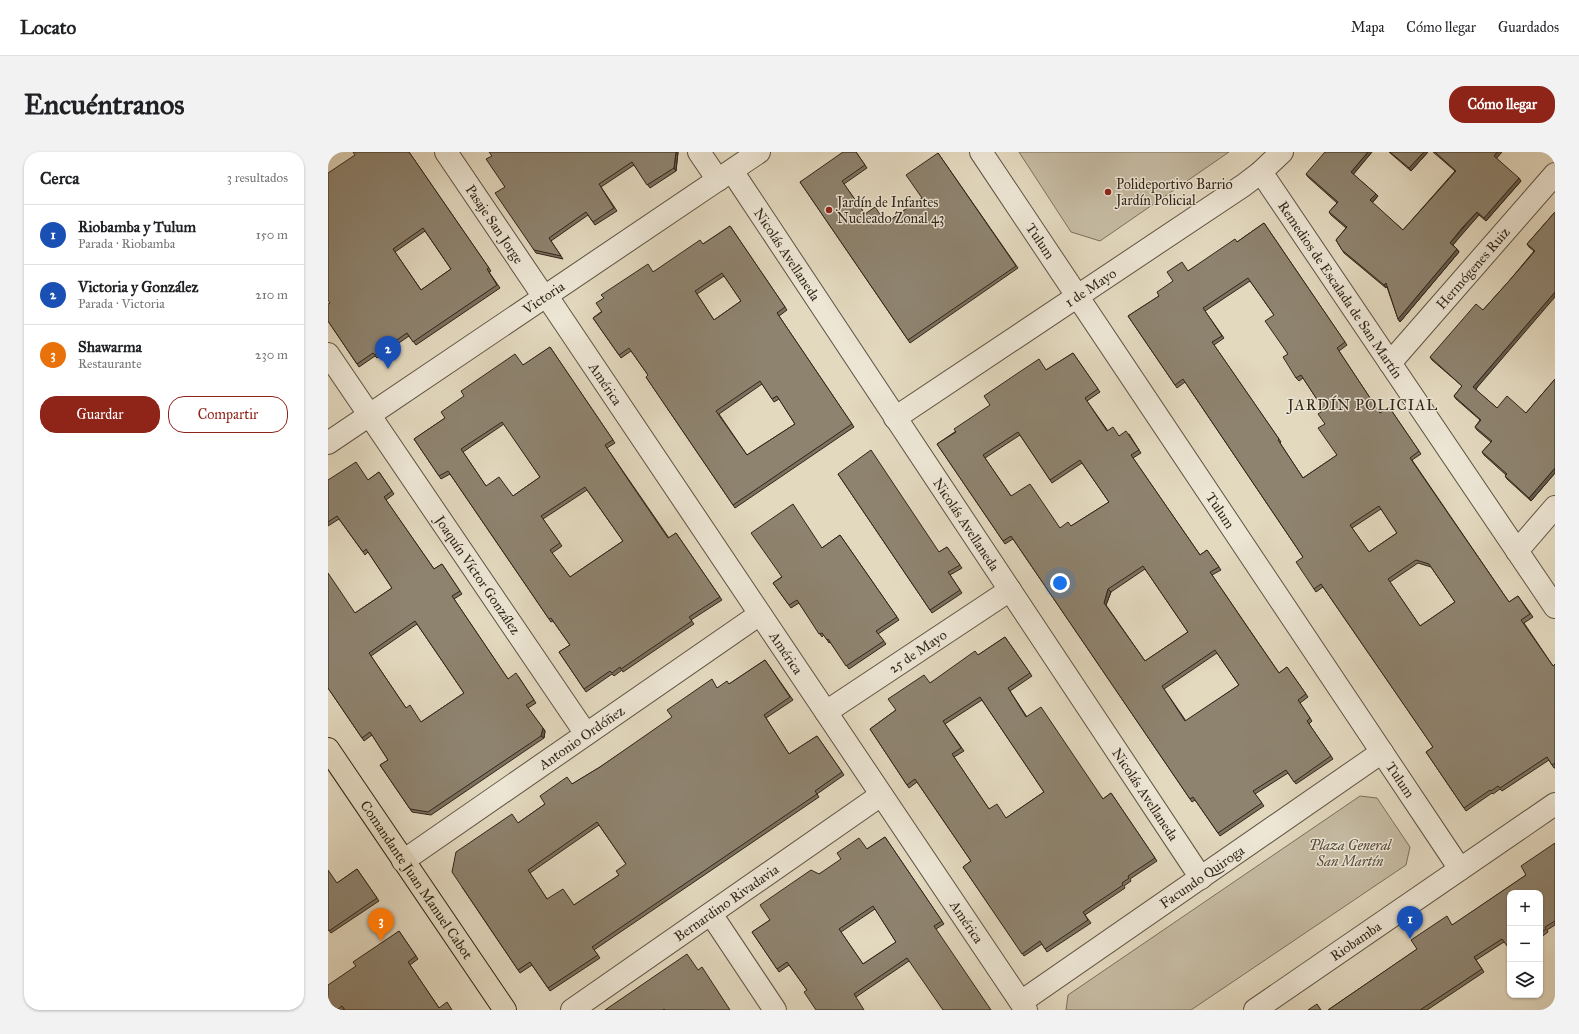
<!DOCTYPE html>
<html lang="es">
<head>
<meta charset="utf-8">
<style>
	:root { --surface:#fff; --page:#f2f2f2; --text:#202124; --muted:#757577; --line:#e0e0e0; --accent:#8f2418 }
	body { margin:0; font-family:"IM FELL Great Primer",serif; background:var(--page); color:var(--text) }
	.controls { position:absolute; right:12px; bottom:12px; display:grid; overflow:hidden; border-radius:8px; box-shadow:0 1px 3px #0004 }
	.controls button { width:36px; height:36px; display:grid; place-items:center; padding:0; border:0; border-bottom:1px solid var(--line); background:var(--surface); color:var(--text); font:20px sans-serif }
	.you { position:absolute; left:732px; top:431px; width:14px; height:14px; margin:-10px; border:3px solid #fff; border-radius:50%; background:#1a73e8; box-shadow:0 0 0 6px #1a73e833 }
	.badge { display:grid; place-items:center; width:26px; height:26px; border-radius:50%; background:var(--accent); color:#fff; font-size:13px; font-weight:700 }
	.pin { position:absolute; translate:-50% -33px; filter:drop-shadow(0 1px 2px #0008) }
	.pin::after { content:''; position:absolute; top:21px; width:14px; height:12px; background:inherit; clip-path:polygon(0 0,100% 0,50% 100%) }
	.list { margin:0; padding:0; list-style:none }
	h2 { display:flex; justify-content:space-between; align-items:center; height:52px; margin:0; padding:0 16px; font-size:17px }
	h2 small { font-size:13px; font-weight:400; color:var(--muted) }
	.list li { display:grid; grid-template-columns:26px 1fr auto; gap:12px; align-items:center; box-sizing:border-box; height:60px; padding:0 16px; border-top:1px solid var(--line) }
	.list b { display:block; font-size:15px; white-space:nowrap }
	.list p { margin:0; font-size:13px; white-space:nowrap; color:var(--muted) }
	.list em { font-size:13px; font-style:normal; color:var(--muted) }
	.actions { display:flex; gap:8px; padding:12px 16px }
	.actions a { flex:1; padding:9px 0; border:1px solid var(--accent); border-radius:16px; text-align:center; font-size:14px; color:var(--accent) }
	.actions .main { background:var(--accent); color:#fff }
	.icon { flex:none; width:22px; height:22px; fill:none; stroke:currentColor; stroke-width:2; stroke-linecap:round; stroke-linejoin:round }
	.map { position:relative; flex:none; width:1227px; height:858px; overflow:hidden; border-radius:16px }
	header { display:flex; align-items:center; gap:24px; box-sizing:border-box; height:56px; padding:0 20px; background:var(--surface); border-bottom:1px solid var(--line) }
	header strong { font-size:19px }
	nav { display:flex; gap:22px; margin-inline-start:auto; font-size:14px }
	.intro { display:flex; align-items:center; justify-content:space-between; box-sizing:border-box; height:96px; padding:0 24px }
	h1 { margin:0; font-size:28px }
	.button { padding:10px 18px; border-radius:16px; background:var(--accent); color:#fff; font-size:14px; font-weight:700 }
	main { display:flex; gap:24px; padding:0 24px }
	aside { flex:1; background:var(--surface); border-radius:16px; box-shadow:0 1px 3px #0004 }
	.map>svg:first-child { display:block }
	.green { fill:#c5bba3; stroke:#7b705e }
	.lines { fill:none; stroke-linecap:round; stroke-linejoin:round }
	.minor-casing { stroke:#5e5342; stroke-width:24 }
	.major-casing { stroke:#312619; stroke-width:24 }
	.minor { stroke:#ede6d5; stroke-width:22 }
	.major { stroke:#e3d9bf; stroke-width:22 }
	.wall { fill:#7a715f; stroke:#312619; fill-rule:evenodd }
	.shaded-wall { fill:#635c4e; stroke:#312619 }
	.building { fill:#8e836f; stroke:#312619; fill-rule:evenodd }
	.poi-dot { fill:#8f2418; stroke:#ede6d5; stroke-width:1.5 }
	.labels { text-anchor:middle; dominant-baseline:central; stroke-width:3; stroke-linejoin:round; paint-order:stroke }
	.poi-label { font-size:14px; fill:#312619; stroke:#ede6d5; text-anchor:start }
	.street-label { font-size:14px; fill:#312619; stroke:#ede6d5 }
	.park-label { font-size:14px; font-style:italic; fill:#564b3c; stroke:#ede6d5 }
	.neighbourhood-label { font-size:15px; letter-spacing:1px; fill:#312619; stroke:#ede6d5 }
</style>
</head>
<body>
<header>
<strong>Locato</strong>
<nav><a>Mapa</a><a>Cómo llegar</a><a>Guardados</a></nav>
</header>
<div class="intro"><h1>Encuéntranos</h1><a class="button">Cómo llegar</a></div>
<main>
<aside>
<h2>Cerca<small>3 resultados</small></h2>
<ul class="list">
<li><span class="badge" style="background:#1a4fb4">1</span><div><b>Riobamba y Tulum</b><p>Parada · Riobamba</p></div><em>150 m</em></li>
<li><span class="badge" style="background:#1a4fb4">2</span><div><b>Victoria y González</b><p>Parada · Victoria</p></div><em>210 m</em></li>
<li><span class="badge" style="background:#e8710a">3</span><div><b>Shawarma</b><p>Restaurante</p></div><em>230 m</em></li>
</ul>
<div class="actions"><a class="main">Guardar</a><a>Compartir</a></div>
</aside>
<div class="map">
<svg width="1227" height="858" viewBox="0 0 1227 858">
	<rect width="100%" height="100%" fill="#e3d9bf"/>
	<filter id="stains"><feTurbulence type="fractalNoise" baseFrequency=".005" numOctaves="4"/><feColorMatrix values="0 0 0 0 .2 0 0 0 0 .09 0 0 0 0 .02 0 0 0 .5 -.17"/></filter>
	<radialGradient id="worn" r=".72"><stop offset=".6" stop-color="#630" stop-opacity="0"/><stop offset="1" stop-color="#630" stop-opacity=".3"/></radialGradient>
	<g class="green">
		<path d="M 691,0 L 901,0 L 772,89 L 743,80 Z"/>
		<path d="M 1032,644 L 1049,646 L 1082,695 L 1078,713 L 863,858 L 738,858 L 740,843 Z"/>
	</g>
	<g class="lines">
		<g class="minor-casing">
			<g id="minor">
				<path id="s1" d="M 118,0 L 216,145"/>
				<path d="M 371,0 L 390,28"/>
				<path id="s2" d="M 653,0 L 1132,717"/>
				<path id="s3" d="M 404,19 L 873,726"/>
				<path id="s4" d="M 933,20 L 1227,455"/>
				<path id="s5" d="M 218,143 L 698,858"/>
				<path id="s6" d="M 0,202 L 258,582"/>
				<path id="s7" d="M 1062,211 L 1227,22"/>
				<path id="s8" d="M 567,266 L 916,33 L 933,20 L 954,0"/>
				<path id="s9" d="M 0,291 L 431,0"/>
				<path d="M 1189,399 L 1227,355"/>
				<path id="s10" d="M 498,560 L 682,438"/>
				<path id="s11" d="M 75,709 L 432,462"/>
				<path d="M 383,762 L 447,858"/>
				<path id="s12" d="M 693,850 L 1054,600"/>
				<path id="s13" d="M 244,858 L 553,643"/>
				<path id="s14" d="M 927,858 L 1227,652"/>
			</g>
		</g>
		<g class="major-casing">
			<g id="major">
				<path id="s15" d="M 0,597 L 177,858"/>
			</g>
		</g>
		<use href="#minor" class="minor"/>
		<use href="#major" class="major"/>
	</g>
	<g class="wall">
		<path d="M 81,0 L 163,119 L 161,120 L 172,136 L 88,193 L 81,184 L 49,206 L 47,204 L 31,215 L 0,169 L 2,151 ZM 97,79 L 123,117 L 93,138 L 67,100 Z"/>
		<path d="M 350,0 L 348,19 L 322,36 L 306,13 L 273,35 L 289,59 L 267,73 L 260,63 L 223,89 L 235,107 L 208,101 L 206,98 L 177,35 L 164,4 Z"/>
		<path d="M 528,0 L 539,16 L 516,32 L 537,62 L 558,71 L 594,46 L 610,1 L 690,116 L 582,191 L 472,30 Z"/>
		<path d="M 1044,0 L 1025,22 L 1050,44 L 1044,51 L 1075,78 L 1127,19 L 1105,0 L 1174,0 L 1168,6 L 1193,29 L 1158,69 L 1151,63 L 1136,79 L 1125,93 L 1129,97 L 1131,100 L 1072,170 L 1070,167 L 1059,135 L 1058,136 L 1016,101 L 1008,88 L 1018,76 L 1003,63 L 1001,60 L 1009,51 L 980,25 L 978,22 Z"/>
		<path d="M 1061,0 L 1100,0 L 1083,19 Z"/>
		<path d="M 1227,60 L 1148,238 L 1169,256 L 1198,261 L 1227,227 L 1227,321 L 1203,349 L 1179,327 L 1177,324 L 1178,323 L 1156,303 L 1154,300 L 1163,290 L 1149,278 L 1147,275 L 1152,268 L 1128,247 L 1126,244 L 1134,234 L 1104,208 L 1102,205 L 1155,158 L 1181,129 L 1206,99 L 1201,95 L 1199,92 Z"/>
		<path d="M 936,71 L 1019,193 L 1011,199 L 1052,261 L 1061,255 L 1093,302 L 1084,308 L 1181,450 L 1190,444 L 1205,465 L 1196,471 L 1225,514 L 1227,512 L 1227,616 L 1226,616 L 1221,608 L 1174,639 L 1172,637 L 1165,642 L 1164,641 L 1138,659 L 1098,600 L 1105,595 L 995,435 L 988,440 L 986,437 L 975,405 L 857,230 L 849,236 L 800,164 L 831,144 L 845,129 L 860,119 L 909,90 ZM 922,129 L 946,163 L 968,226 L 971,229 L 975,226 L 996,258 L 997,272 L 1009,303 L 975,326 L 952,291 L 953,290 L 886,193 L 896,186 L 877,159 ZM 1053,357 L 1069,381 L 1041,400 L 1024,376 ZM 1090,411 L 1103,415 L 1127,450 L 1092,474 L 1062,430 Z"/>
		<path d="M 402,74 L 459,158 L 451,164 L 526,275 L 407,356 L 318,225 L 320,223 L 303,199 L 293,206 L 265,166 L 325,120 L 375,92 ZM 396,124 L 413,149 L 386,168 L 369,142 ZM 434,232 L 446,250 L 451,247 L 467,272 L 419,303 L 391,262 Z"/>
		<path d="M 222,195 L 287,291 L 279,296 L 341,386 L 348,381 L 394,448 L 363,468 L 366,472 L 342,488 L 295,520 L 294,518 L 286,524 L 284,522 L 258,540 L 231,500 L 242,493 L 225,469 L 223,470 L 122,322 L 113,327 L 86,287 ZM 176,272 L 212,325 L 185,344 L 158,334 L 135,300 ZM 259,338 L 295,389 L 242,425 L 224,401 L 234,394 L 215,367 Z"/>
		<path d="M 745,201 L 772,240 L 759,249 L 780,279 L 791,284 L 801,282 L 813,301 L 805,306 L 872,403 L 879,398 L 893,418 L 884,423 L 951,521 L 959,515 L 980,545 L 972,551 L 984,569 L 981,572 L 1005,607 L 968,632 L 960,621 L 927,642 L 936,654 L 892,684 L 867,648 L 864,650 L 862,647 L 685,387 L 677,392 L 609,292 L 718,218 ZM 692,283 L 724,331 L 754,311 L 781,350 L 743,374 L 732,376 L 683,344 L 657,306 ZM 817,417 L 860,480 L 817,509 L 778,453 L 783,440 ZM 889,501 L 911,533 L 858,569 L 836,537 Z"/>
		<path d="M 51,320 L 66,342 L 58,348 L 106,417 L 114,412 L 134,442 L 126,447 L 180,527 L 190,524 L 208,551 L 200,556 L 217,579 L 216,586 L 103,663 L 84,660 L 52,613 L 60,608 L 44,583 L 36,589 L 0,536 L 27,461 L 64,436 L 40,400 L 37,403 L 11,367 L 0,374 L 0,328 L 40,328 ZM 89,472 L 136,541 L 93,570 L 78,556 L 43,504 Z"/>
		<path d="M 510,322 L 611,400 L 619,395 L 634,416 L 622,423 L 634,441 L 604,461 Z"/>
		<path d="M 512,383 L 571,468 L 550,482 L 558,492 L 521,517 L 502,490 L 501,491 L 496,483 L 494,485 L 471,451 L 463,456 L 445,431 Z"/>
		<path d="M 677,485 L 704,524 L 682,539 L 699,565 L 775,647 L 783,641 L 829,709 L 802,727 L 803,729 L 796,734 L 797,736 L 757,763 L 763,771 L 719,800 L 714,792 L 696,804 L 635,715 L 643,709 L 589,630 L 581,636 L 542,577 L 568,558 L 602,531 L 650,503 ZM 654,548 L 716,640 L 678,666 L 661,657 L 626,605 L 636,599 L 617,572 Z"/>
		<path d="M 437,508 L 465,548 L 438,566 L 461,602 L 489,584 L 516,623 L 489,642 L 491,645 L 266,798 L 272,806 L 222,839 L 204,813 L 192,821 L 134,735 L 190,671 L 217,652 L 244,632 L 272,615 L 389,536 L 401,532 ZM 271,673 L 298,712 L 291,723 L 246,753 L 219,747 L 202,721 Z"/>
		<path d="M 557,685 L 616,772 L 608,777 L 581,809 L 528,845 L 479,838 L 461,813 L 451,820 L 424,780 L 442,768 L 491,722 L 539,697 ZM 547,757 L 568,790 L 535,812 L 513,780 Z"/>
		<path d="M 1227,691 L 1227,773 L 1219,778 L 1220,780 L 1212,786 L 1212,741 L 1176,790 L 1148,808 L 1156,820 L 1099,858 L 1000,858 L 1198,723 Z"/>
		<path d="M 29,717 L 51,749 L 3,781 L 0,777 L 9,731 Z"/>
		<path d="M 71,779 L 90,807 L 82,813 L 111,856 L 124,858 L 16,857 L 15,858 L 0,858 L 28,814 Z"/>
	</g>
	<g class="shaded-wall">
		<path d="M 348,0 L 350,0 L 348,19 L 346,16 Z"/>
		<path d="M 1040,0 L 1044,0 L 1025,23 L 1023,20 Z"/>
		<path d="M 1096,0 L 1100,0 L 1083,19 L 1081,16 Z"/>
		<path d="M 1169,0 L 1174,0 L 1168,7 L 1166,4 Z"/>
		<path d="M 1191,26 L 1193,29 L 1158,69 L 1156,66 Z"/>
		<path d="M 1048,42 L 1050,44 L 1044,51 L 1042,48 Z"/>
		<path d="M 1149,60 L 1151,63 L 1124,94 L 1122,91 Z"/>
		<path d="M 1129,97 L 1131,100 L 1072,170 L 1070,167 Z"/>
		<path d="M 1058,131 L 1060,134 L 1058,136 L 1056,133 Z"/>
		<path d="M 1227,140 L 1227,145 L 1147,238 L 1145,235 Z"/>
		<path d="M 1227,316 L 1227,321 L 1203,349 L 1201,346 Z"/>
		<path d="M 780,437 L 783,440 L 778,453 L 776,451 Z"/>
		<path d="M 215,576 L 217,579 L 216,586 L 213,584 Z"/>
	</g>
	<g class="building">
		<path d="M 25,0 L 81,0 L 161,116 L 159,117 L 169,133 L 85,190 L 79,181 L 47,203 L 45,201 L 29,212 L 0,169 L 0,152 L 2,151 L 0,148 L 0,21 L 27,3 ZM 95,76 L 123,117 L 93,138 L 65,97 Z"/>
		<path d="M 161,0 L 348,0 L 346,16 L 319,33 L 304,10 L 271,32 L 286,56 L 265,70 L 258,60 L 221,86 L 233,104 L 206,98 L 167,41 L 177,35 L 158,7 L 164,4 Z"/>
		<path d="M 515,0 L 528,0 L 537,13 L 514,29 L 537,62 L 547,55 L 558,71 L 594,46 L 578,23 L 610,1 L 688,114 L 580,188 L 472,30 Z"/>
		<path d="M 997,0 L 1040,0 L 1023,20 L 1048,42 L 1042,48 L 1075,78 L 1128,19 L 1107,0 L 1169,0 L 1166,4 L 1191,26 L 1156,66 L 1149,60 L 1134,76 L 1122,91 L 1129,97 L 1070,167 L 1058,131 L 1056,133 L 1014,98 L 1008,88 L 1019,75 L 1001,60 L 1010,50 L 978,22 Z"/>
		<path d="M 1062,0 L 1096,0 L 1081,16 Z"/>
		<path d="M 1227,60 L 1227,140 L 1145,235 L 1169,256 L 1179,244 L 1198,261 L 1227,227 L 1227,316 L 1201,346 L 1177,324 L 1179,322 L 1154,300 L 1164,289 L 1147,275 L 1153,268 L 1126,244 L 1134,234 L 1102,205 L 1148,152 L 1155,158 L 1181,129 L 1207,99 L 1199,92 Z"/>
		<path d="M 936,71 L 1017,190 L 1009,196 L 1052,261 L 1061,255 L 1091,299 L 1082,306 L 1181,450 L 1190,444 L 1202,462 L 1193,468 L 1225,514 L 1227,512 L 1227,611 L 1224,613 L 1219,605 L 1172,636 L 1170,634 L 1163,639 L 1162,638 L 1136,656 L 1098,600 L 1105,595 L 993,432 L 986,437 L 968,410 L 975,405 L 855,227 L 847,233 L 800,164 L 831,144 L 829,140 L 845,129 L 839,120 L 854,110 L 860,119 L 907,87 L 909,90 ZM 920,126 L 946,163 L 937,169 L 960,202 L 955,205 L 968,226 L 973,223 L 996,258 L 990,262 L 997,272 L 990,276 L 1009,303 L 975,326 L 950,288 L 951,287 L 884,190 L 894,184 L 875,156 ZM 1051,354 L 1069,381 L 1041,400 L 1022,373 ZM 1088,408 L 1101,412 L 1127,450 L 1092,474 L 1060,427 Z"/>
		<path d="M 402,74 L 457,155 L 449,161 L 524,272 L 405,353 L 318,225 L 320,223 L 301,196 L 291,203 L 265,166 L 274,160 L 268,151 L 276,146 L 273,143 L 320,112 L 325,120 L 372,88 L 375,92 ZM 394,121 L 413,149 L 386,168 L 367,139 ZM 432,229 L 444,247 L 449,244 L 467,272 L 419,303 L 388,259 Z"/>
		<path d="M 222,195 L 285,288 L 277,293 L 299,326 L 340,386 L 348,381 L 392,445 L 361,465 L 364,469 L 340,485 L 293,517 L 292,515 L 284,521 L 282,519 L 256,537 L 231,500 L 242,493 L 223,466 L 221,467 L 120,319 L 111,324 L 86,287 L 117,266 L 113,260 L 136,244 L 133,239 L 187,202 L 195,213 ZM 174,270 L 212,325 L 185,344 L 171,325 L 158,334 L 133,297 ZM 257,335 L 295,389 L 242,425 L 222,398 L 232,391 L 213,364 Z"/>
		<path d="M 745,201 L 770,237 L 757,246 L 779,279 L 785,275 L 791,284 L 798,279 L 811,298 L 803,303 L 872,403 L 879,398 L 891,415 L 882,420 L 918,473 L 951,521 L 959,515 L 978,542 L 970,548 L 982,566 L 979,569 L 1003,604 L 966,630 L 958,618 L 925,639 L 934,651 L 890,681 L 865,645 L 862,647 L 683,384 L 675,389 L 609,292 L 628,280 L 626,277 L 662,253 L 656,244 L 687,223 L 711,207 L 718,218 ZM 690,280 L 722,328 L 752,308 L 781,350 L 743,374 L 740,370 L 732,376 L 702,332 L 683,344 L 655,303 ZM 815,414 L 860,480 L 817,509 L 776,451 L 780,437 ZM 887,498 L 911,533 L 857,569 L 834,534 Z"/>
		<path d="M 543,298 L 611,400 L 619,395 L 632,413 L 620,420 L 632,438 L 602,458 L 510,322 Z"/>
		<path d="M 28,310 L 40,328 L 51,320 L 64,339 L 56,345 L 106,417 L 114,412 L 132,439 L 124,444 L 180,527 L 188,521 L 206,548 L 198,553 L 215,576 L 213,584 L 100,660 L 82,657 L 52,613 L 60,608 L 42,580 L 34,586 L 0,536 L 0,421 L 27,461 L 64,436 L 38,397 L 35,400 L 9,364 L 0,370 L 0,328 ZM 87,469 L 136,541 L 93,570 L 82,553 L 78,556 L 41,501 Z"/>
		<path d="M 465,352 L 494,396 L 512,383 L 569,465 L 548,479 L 556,489 L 518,514 L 500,487 L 499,488 L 494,481 L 491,482 L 469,448 L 461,453 L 445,431 L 454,425 L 423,381 Z"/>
		<path d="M 677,485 L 702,521 L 680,536 L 698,565 L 713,555 L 775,647 L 783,641 L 827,706 L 800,724 L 801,726 L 794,731 L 795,733 L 755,760 L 760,768 L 717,797 L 712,789 L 694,802 L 635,715 L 643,709 L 587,627 L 579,633 L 542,577 L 568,558 L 560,547 L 596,523 L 602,531 L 647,499 L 650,503 ZM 652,545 L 716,640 L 678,666 L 669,652 L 661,657 L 624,602 L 633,596 L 615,569 Z"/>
		<path d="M 437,508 L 462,545 L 436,563 L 461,602 L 489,584 L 514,620 L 487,639 L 489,642 L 264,795 L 270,803 L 220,836 L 202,810 L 190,818 L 124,720 L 128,700 L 184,662 L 190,671 L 217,652 L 212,644 L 239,625 L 244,632 L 272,615 L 344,565 L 339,558 L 384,527 L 389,536 L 399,529 L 401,532 ZM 269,670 L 298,712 L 288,719 L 291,723 L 246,753 L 235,737 L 219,747 L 200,718 Z"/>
		<path d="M 557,685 L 614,769 L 606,774 L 663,858 L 615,858 L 579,806 L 526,842 L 536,858 L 488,858 L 476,840 L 479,838 L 459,810 L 449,817 L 424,780 L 442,768 L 432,753 L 483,718 L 491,722 L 513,707 L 509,701 L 531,686 L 539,697 ZM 545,754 L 568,790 L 535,812 L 511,777 Z"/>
		<path d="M 1227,691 L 1227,769 L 1217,775 L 1218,777 L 1212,781 L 1212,741 L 1182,741 L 1182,798 L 1174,787 L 1146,805 L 1154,817 L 1092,858 L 1000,858 L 1089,797 L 1083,788 L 1119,764 L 1124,773 L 1198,723 L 1193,714 Z"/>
		<path d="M 29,717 L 49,746 L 1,779 L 0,777 L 0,718 L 9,731 Z"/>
		<path d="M 71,779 L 88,804 L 80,810 L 111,856 L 119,850 L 124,858 L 17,858 L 14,854 L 9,858 L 0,858 L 0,833 L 28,814 L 25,810 Z"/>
		<path d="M 359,802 L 370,818 L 374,815 L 402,858 L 337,858 L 336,857 L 335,858 L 277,858 Z"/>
		<path d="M 989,852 L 993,858 L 980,858 Z"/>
	</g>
	<g class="poi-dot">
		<circle cx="780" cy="40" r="4"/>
		<circle cx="501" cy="58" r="4"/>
	</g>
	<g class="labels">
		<g class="poi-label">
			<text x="788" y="32">Polideportivo Barrio<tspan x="788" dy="16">Jardín Policial</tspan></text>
			<text x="509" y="50">Jardín de Infantes<tspan x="509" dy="16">Nucleado Zonal 43</tspan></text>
		</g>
		<g class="street-label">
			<text stroke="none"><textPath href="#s1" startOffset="87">Pasaje San Jorge</textPath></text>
			<text stroke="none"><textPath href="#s2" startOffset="107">Tulum</textPath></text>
			<text stroke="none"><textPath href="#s3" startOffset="100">Nicolás Avellaneda</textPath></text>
			<text stroke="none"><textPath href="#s7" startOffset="126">Hermógenes Ruiz</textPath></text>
			<text stroke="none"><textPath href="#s8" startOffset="235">1 de Mayo</textPath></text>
			<text stroke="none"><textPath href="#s4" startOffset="142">Remedios de Escalada de San Martín</textPath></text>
			<text stroke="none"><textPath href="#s9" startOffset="260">Victoria</textPath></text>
			<text stroke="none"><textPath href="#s5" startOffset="107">América</textPath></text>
			<text stroke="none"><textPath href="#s2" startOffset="431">Tulum</textPath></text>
			<text stroke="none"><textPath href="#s3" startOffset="424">Nicolás Avellaneda</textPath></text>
			<text stroke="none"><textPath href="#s6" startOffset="267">Joaquín Víctor González</textPath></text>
			<text stroke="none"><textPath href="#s10" startOffset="110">25 de Mayo</textPath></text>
			<text stroke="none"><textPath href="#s5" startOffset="431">América</textPath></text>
			<text stroke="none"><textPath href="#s11" startOffset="217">Antonio Ordóñez</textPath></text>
			<text stroke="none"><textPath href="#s2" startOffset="755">Tulum</textPath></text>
			<text stroke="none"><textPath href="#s3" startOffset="748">Nicolás Avellaneda</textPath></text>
			<text stroke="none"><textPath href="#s12" startOffset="220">Facundo Quiroga</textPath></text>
			<text stroke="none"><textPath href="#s15" startOffset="158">Comandante Juan Manuel Cabot</textPath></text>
			<text stroke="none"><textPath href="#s13" startOffset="188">Bernardino Rivadavia</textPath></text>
			<text stroke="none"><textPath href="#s5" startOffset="755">América</textPath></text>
			<text stroke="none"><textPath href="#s14" startOffset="122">Riobamba</textPath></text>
		</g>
		<g class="park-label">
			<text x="1022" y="693">Plaza General<tspan x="1022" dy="16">San Martín</tspan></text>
		</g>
		<g class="neighbourhood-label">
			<text x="1035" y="253">JARDÍN POLICIAL</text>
		</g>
	</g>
	<rect width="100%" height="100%" filter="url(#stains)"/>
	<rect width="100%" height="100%" fill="url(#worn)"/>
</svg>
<div class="controls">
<button>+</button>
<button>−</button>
<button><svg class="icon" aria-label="layers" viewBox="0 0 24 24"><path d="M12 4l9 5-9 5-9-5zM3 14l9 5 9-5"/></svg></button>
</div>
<div class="you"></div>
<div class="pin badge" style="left:1082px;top:787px;background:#1a4fb4">1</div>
<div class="pin badge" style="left:60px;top:217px;background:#1a4fb4">2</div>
<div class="pin badge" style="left:53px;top:789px;background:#e8710a">3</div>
</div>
</main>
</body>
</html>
